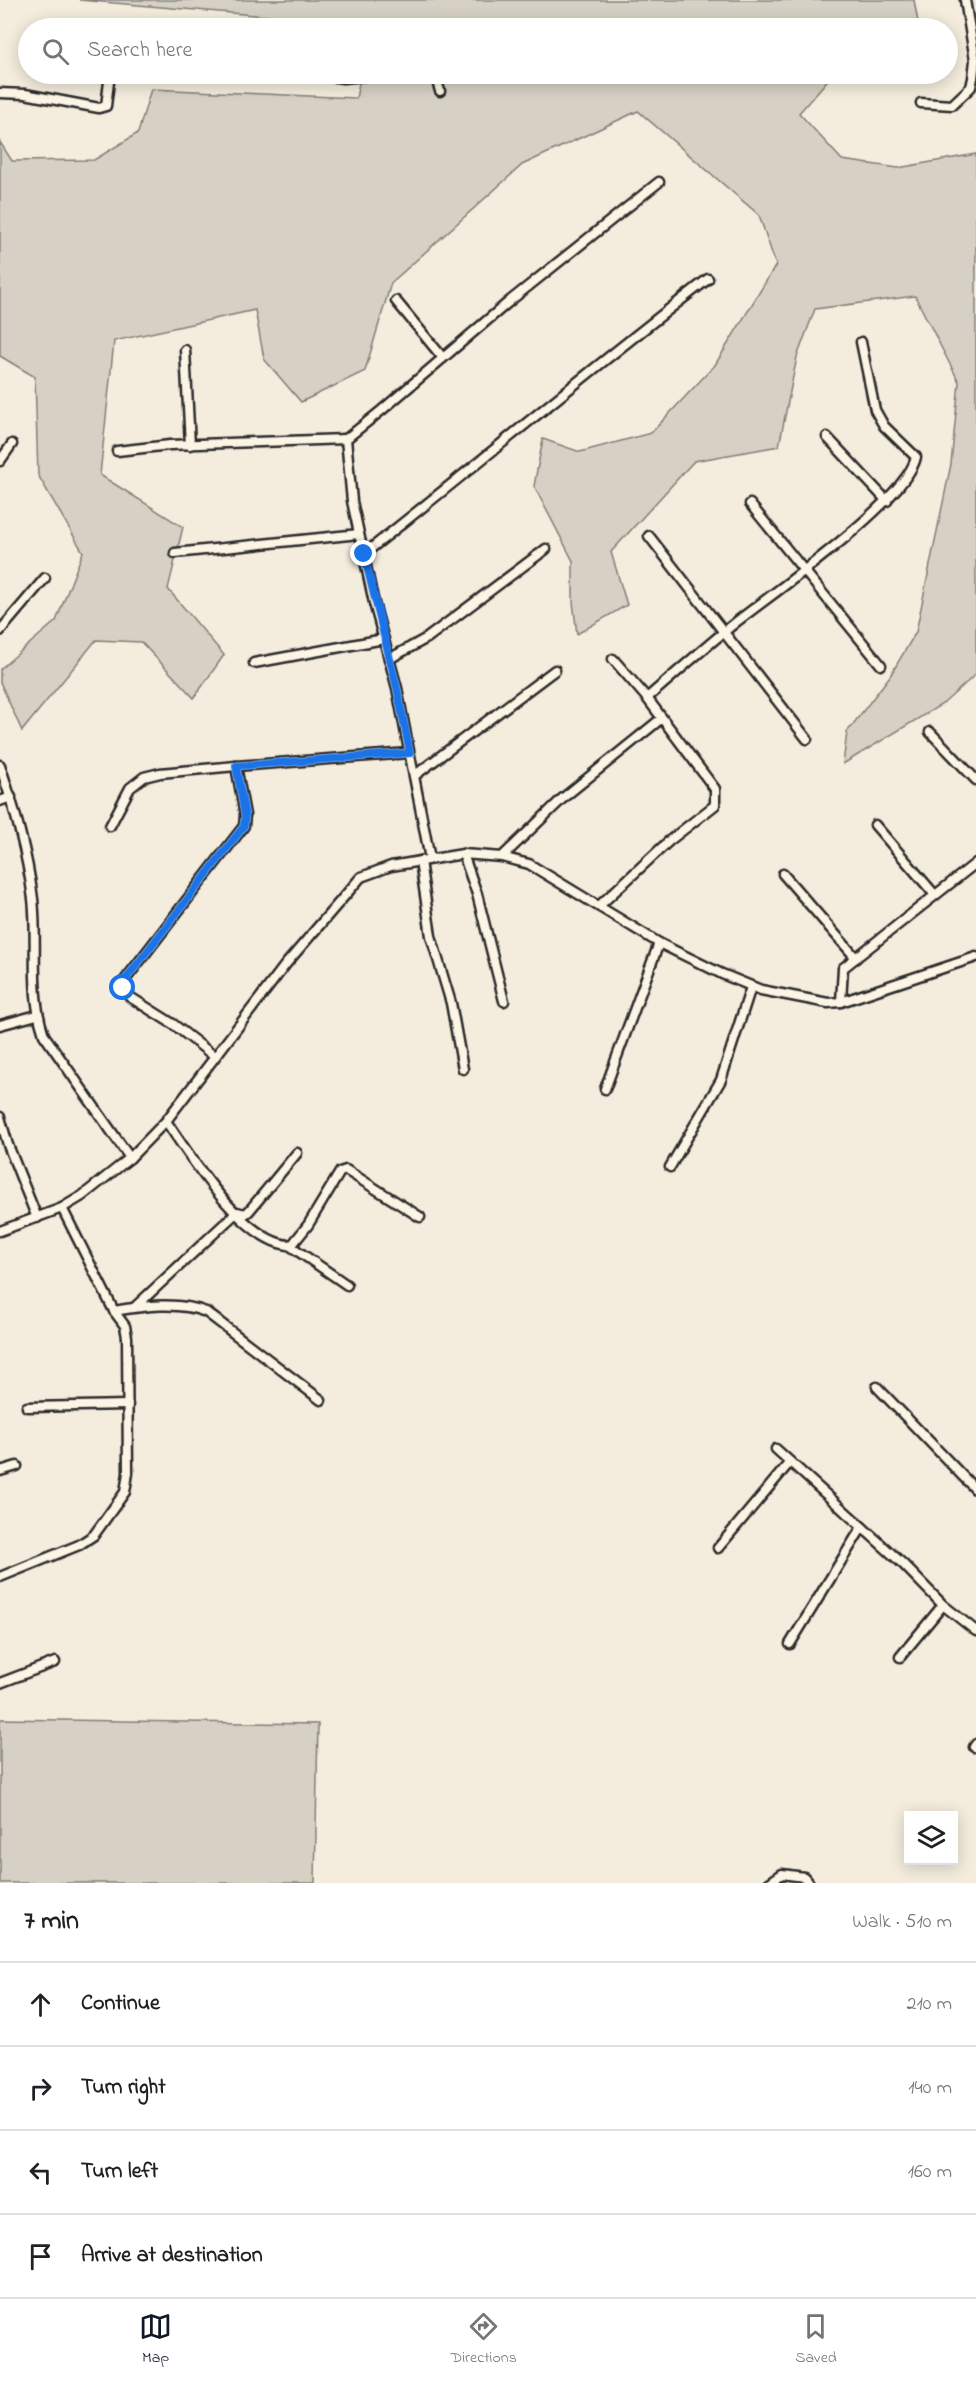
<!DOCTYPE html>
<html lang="en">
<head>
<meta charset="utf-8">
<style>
	:root { --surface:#fff; --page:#f2f2f2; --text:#202124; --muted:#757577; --line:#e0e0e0; --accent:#111827 }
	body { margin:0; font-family:"Indie Flower",sans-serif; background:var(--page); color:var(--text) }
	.controls { position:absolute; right:18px; bottom:18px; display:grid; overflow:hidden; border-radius:0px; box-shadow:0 3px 15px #0003 }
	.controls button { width:54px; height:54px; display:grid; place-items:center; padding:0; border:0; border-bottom:2px solid var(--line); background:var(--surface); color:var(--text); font:30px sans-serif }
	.stop { position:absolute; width:18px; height:18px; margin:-14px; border:4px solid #1a73e8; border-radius:50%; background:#fff }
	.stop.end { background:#1a73e8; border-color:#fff; box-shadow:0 2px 6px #0008 }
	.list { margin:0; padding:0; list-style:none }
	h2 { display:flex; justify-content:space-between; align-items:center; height:78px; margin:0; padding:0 24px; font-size:26px }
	h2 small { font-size:20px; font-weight:400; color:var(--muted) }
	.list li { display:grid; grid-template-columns:39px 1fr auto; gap:18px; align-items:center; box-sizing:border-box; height:84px; padding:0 24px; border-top:2px solid var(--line) }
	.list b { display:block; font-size:22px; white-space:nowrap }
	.list em { font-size:20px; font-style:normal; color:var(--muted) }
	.icon { flex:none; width:33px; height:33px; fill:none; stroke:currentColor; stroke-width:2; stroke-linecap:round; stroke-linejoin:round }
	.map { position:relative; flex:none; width:976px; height:1883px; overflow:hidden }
	.search { position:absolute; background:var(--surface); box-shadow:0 3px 15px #0003; left:18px; right:18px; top:18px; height:66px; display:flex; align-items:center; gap:15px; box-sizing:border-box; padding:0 21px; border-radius:33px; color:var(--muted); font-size:22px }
	.sheet { height:414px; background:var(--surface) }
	nav { display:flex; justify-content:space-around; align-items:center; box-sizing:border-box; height:84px; border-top:2px solid var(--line); background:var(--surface); font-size:16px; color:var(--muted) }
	nav a { display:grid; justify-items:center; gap:3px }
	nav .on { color:var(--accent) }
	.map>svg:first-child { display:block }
	.green { fill:#d6d1c4; stroke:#807e78; stroke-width:1.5 }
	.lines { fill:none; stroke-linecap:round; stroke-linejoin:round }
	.minor-casing { stroke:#2b2b2b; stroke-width:13 }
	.minor { stroke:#fcf5e5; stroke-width:8 }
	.route { stroke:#1a73e8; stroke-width:8 }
</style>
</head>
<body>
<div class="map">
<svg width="976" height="1883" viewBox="0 0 976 1883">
	<rect width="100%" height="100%" fill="#f4edde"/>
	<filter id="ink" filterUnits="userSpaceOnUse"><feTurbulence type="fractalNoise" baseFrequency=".0167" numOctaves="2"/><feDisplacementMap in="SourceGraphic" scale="12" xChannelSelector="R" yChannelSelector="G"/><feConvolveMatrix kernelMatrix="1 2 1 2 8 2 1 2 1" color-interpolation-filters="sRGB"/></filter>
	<g filter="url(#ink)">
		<g class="green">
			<path d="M 79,0 L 914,0 L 919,28 L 371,28 L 371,25 Z"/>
			<path d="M 361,74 L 833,74 L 799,113 L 842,160 L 898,168 L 976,154 L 976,674 L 944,703 L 843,764 L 847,732 L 890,676 L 916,632 L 951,464 L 959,382 L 915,296 L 815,309 L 797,357 L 779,446 L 694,461 L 611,552 L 627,605 L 577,634 L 573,602 L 573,561 L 534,486 L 543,439 L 580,452 L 651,433 L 715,365 L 776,265 L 759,215 L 638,111 L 522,165 L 391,283 L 365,371 L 301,402 L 264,359 L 255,310 L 114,341 L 100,475 L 183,527 L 168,589 L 224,655 L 194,698 L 141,642 L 96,640 L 22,731 L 0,682 L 0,669 L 56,621 L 83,552 L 38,475 L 35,377 L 0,356 L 0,142 L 12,161 L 94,160 L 138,133 L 151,89 L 356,98 Z"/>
			<path d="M 0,1719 L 318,1724 L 315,1883 L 0,1883 Z"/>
		</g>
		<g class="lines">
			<g class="minor-casing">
				<g id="minor">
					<path d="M 317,74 L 343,78 L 387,74"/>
					<path d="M 425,74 L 435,75 L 440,91"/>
					<path d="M 0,93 L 25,94 L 99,108 L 106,106 L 110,74"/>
					<path d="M 921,103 L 952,105 L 971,87 L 973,78 L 975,60 L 965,0"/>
					<path d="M 396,301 L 443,358"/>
					<path d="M 185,350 L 190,445"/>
					<path d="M 827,437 L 887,501"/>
					<path d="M 117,451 L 170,445 L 346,439"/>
					<path d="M 0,461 L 12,444"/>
					<path d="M 750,504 L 881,665"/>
					<path d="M 649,536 L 807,739"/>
					<path d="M 175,553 L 359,534"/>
					<path d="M 364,554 C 479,463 591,369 708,279"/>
					<path d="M 0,631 L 45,578"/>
					<path d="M 389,659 L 427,638 L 546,549"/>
					<path d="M 254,663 L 384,639"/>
					<path d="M 647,698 C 676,673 705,647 735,623 C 773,593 908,499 916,457 L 884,426 L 875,410 L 861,342"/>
					<path d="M 930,732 L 976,780"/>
					<path d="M 0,765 C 15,811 27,851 33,899 C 38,944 29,992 44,1035 L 130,1158"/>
					<path d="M 414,776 L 555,670"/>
					<path d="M 0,801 L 11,797"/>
					<path d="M 875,825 L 935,895"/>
					<path d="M 110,826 L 130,788 L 144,777 L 160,773 L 236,766 L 409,753"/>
					<path d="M 463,854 L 477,894 L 504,1001"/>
					<path d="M 502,857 L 563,798 L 662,718"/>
					<path d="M 430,859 L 397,688 L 374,603 L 352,501 L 346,439 L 382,410 L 511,300 L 659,182"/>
					<path d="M 420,861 L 431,936 L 451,1003 L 463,1069"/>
					<path d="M 783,874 L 856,958"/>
					<path d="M 599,906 L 669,841 L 715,805 L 715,789 L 647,698 L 613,659"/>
					<path d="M 841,1002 L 843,968 L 976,863"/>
					<path d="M 0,1025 L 37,1015"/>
					<path d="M 214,1056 L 173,1024 L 130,997 L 123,988 L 125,980 L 244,826 L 245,815 L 236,766"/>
					<path d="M 605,1089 L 659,943"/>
					<path d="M 0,1117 L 8,1145 L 37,1218"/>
					<path d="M 166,1121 C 189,1155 246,1246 292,1245 L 308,1225 L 340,1172 L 346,1170 L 420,1217"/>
					<path d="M 670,1167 L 721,1080 L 751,987"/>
					<path d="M 0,1231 L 62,1208 L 82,1196 L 130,1158 L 166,1121 L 286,964 L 361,877 L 391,866 L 463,854 L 502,857 L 529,864 L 659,943 L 722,974 L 761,990 L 828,1003 L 841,1002 L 976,957"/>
					<path d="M 289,1245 L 347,1285"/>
					<path d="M 135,1307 L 237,1212 L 245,1214 L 249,1211 L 297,1153"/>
					<path d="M 114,1311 C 143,1306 179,1301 206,1312 L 321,1400"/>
					<path d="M 877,1387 L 976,1490"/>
					<path d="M 27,1407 L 128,1405"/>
					<path d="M 776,1449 L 904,1565 L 943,1605 L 976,1631"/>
					<path d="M 0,1471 L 17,1466"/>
					<path d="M 718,1548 L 790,1462"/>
					<path d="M 0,1577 L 79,1545 L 94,1535 L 125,1492 L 128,1473 L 127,1337 L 125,1326 L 114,1311 L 62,1208"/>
					<path d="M 790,1644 L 862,1527"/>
					<path d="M 900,1657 L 943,1605"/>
					<path d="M 0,1683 L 55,1662"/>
					<path d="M 974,1747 L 976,1744"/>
					<path d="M 769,1883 L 782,1874 L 804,1877 L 809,1883"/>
				</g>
			</g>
			<use href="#minor" class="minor"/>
		</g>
	</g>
	<g class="lines" filter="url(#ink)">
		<path class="route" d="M 123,988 L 125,980 L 244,826 L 245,815 L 236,766 L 410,753 L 397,688 L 364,554"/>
	</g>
</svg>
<div class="controls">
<button><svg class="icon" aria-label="layers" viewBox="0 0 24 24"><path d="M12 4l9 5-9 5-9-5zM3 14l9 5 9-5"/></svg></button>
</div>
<div class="stop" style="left:123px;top:988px"></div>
<div class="stop end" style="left:364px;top:554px"></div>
<div class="search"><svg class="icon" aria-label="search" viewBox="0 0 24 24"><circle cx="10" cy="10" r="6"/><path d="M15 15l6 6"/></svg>Search here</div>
</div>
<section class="sheet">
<h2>7 min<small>Walk · 510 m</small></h2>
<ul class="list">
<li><svg class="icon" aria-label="ahead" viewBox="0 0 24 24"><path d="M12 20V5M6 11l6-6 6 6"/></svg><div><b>Continue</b></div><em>210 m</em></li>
<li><svg class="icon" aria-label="right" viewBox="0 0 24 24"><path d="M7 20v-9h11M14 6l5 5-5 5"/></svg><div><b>Turn right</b></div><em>140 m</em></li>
<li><svg class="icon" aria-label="left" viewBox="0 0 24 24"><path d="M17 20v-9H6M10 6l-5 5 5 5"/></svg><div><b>Turn left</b></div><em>160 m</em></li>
<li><svg class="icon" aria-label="arrive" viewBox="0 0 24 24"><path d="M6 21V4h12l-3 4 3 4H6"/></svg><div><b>Arrive at destination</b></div></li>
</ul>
</section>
<nav>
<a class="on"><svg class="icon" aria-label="map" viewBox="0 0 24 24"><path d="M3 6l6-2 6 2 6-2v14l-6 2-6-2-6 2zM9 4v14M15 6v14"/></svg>Map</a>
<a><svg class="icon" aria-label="directions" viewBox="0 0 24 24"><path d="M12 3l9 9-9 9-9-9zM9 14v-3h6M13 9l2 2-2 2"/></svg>Directions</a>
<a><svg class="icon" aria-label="saved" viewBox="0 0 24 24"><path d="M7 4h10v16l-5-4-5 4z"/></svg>Saved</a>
</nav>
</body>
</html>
